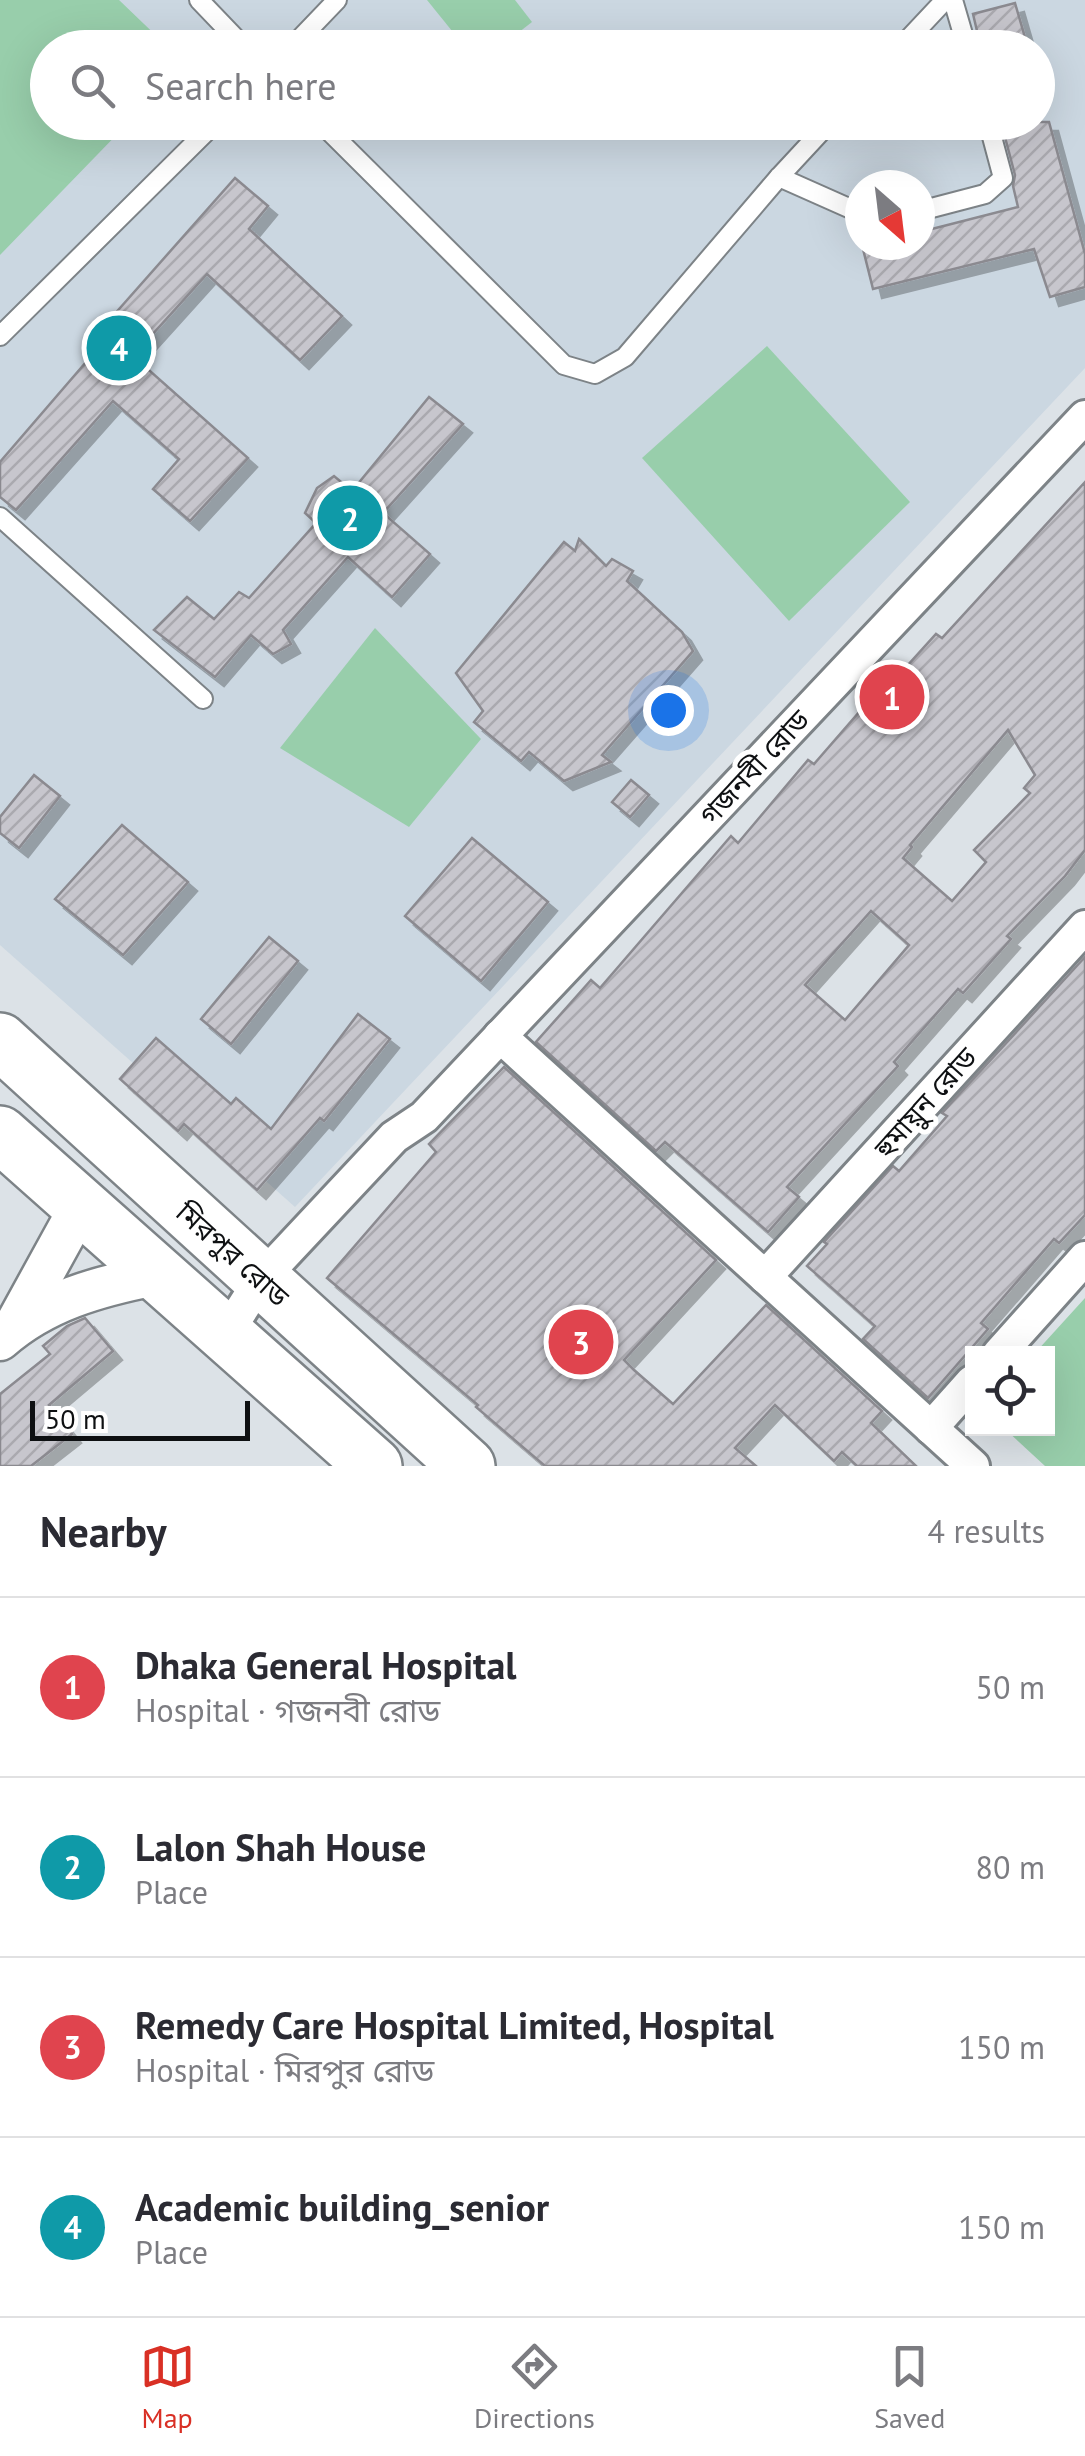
<!DOCTYPE html>
<html lang="en">
<head>
<meta charset="utf-8">
<style>
	:root { --surface:#fff; --page:#f7f7f7; --text:#2b2b33; --muted:#7c7c81; --line:#e1e1e2; --accent:#d93025 }
	body { margin:0; font-family:"PT Sans","Noto Sans Bengali",sans-serif; background:var(--page); color:var(--text) }
	.controls { position:absolute; right:30px; bottom:30px; display:grid; overflow:hidden; border-radius:0px; box-shadow:0 10px 40px #0002 }
	.controls button { width:90px; height:90px; display:grid; place-items:center; padding:0; border:0; border-bottom:2px solid var(--line); background:var(--surface); color:var(--text); font:50px sans-serif }
	.compass { position:absolute; left:845px; top:170px; width:90px; height:90px; border-radius:50%; background:var(--surface); box-shadow:0 10px 40px #0002; rotate:152deg }
	.scale { position:absolute; left:30px; bottom:25px; width:220px; box-sizing:border-box; padding-left:10px; border:5px solid #0e1012; border-top:0; font-size:28px; line-height:35px; white-space:nowrap; color:#0e1012; -webkit-text-stroke:8px #fff; paint-order:stroke }
	.you { position:absolute; left:668px; top:710px; width:35px; height:35px; margin:-25px; border:8px solid #fff; border-radius:50%; background:#1a73e8; box-shadow:0 0 0 15px #1a73e833 }
	.badge { display:grid; place-items:center; width:65px; height:65px; border-radius:50%; background:var(--accent); color:#fff; font-size:32px; font-weight:700 }
	.pin { position:absolute; translate:-50% -50%; border:5px solid #fff; box-shadow:0 2px 10px #0006 }
	.list { margin:0; padding:0; list-style:none }
	h2 { display:flex; justify-content:space-between; align-items:center; height:130px; margin:0; padding:0 40px; font-size:42px }
	h2 small { font-size:32px; font-weight:400; color:var(--muted) }
	.list li { display:grid; grid-template-columns:65px 1fr auto; gap:30px; align-items:center; box-sizing:border-box; height:180px; padding:0 40px; border-top:2px solid var(--line) }
	.list b { display:block; font-size:38px; white-space:nowrap }
	.list p { margin:0; font-size:32px; white-space:nowrap; color:var(--muted) }
	.list em { font-size:32px; font-style:normal; color:var(--muted) }
	.icon { flex:none; width:55px; height:55px; fill:none; stroke:currentColor; stroke-width:2; stroke-linecap:round; stroke-linejoin:round }
	.map { position:relative; flex:none; width:1085px; height:1466px; overflow:hidden }
	.search { position:absolute; background:var(--surface); box-shadow:0 10px 40px #0002; left:30px; right:30px; top:30px; height:110px; display:flex; align-items:center; gap:25px; box-sizing:border-box; padding:0 35px; border-radius:55px; color:var(--muted); font-size:38px }
	.sheet { height:850px; background:var(--surface) }
	nav { display:flex; justify-content:space-around; align-items:center; box-sizing:border-box; height:140px; border-top:2px solid var(--line); background:var(--surface); font-size:28px; color:var(--muted) }
	nav a { display:grid; justify-items:center; gap:5px }
	nav .on { color:var(--accent) }
	.map>svg:first-child { display:block }
	.built { fill:#cbd7e1; fill-rule:evenodd }
	.green { fill:#98ceab }
	.building { fill:url(#building-hatch); stroke:#8b8a90; stroke-width:2.5; fill-rule:evenodd; filter:url(#shadow) }
	.lines { fill:none; stroke-linecap:round; stroke-linejoin:round }
	.service-casing { stroke:#7d8387; stroke-width:22 }
	.minor-casing { stroke:#7d8387; stroke-width:38 }
	.tertiary-casing { stroke:#7d8387; stroke-width:45 }
	.trunk-casing { stroke:#7d8387; stroke-width:60 }
	.service { stroke:#fff; stroke-width:18 }
	.minor { stroke:#fff; stroke-width:32 }
	.tertiary { stroke:#fff; stroke-width:40 }
	.trunk { stroke:#fff; stroke-width:55 }
	.labels { text-anchor:middle; dominant-baseline:central; stroke-width:10; stroke-linejoin:round; paint-order:stroke }
	.street-label { font-size:28px; fill:#0e1012; stroke:#fff }
</style>
</head>
<body>
<div class="map">
<svg width="1085" height="1466" viewBox="0 0 1085 1466">
	<defs>
		<pattern id="building-hatch" width="6" height="6" patternUnits="userSpaceOnUse" patternTransform="scale(2.5)"><rect width="6" height="6" fill="#c7c6cd"/><path d="M-1 1l2-2M0 6l6-6M5 7l2-2" fill="none" stroke="#aaa9af"/></pattern>
		<filter id="shadow"><feDropShadow dx="9" dy="9" stdDeviation="0" flood-color="#0004"/></filter>
	</defs>
	<rect width="100%" height="100%" fill="#dce2e7"/>
	<path class="built" d="M 0,0 L 1085,0 L 1085,368 L 295,1207 L 0,945 ZM 48,48 L 1038,48 L 1038,122 L 48,122 ZM 860,185 L 920,185 L 920,245 L 860,245 Z"/>
	<g class="green">
		<path d="M 0,0 L 119,0 L 168,47 L 48,48 L 48,122 L 128,123 L 0,255 Z"/>
		<path d="M 427,0 L 515,0 L 532,22 L 500,47 L 465,47 Z"/>
		<path d="M 767,346 L 910,502 L 789,621 L 642,458 Z"/>
		<path d="M 375,628 L 481,739 L 409,827 L 280,748 Z"/>
		<path d="M 1085,1298 L 1085,1466 L 1045,1466 L 1005,1429 L 1048,1428 L 1048,1354 L 1035,1353 Z"/>
	</g>
	<g class="building">
		<path d="M 1015,3 L 1028,48 L 981,48 L 973,14 Z"/>
		<path d="M 1001,122 L 1049,122 L 1085,254 L 1085,287 L 1050,297 L 1034,249 L 873,289 L 862,245 L 920,245 L 920,232 L 1018,207 L 1013,186 L 1015,175 Z"/>
		<path d="M 235,178 L 268,206 L 249,229 L 342,316 L 300,360 L 207,274 L 133,356 L 248,458 L 190,521 L 153,489 L 179,459 L 113,401 L 16,510 L 0,497 L 0,462 L 105,340 L 97,334 Z"/>
		<path d="M 429,397 L 463,424 L 383,513 L 430,554 L 392,597 L 348,557 L 283,630 L 291,644 L 273,654 L 251,635 L 215,677 L 154,630 L 187,597 L 214,619 L 239,592 L 249,598 L 316,523 L 305,513 L 317,488 L 334,476 L 352,491 Z"/>
		<path d="M 1085,482 L 1085,850 L 1065,876 L 1007,936 L 1011,939 L 963,993 L 958,989 L 894,1062 L 898,1066 L 787,1187 L 799,1197 L 768,1232 L 665,1142 L 656,1151 L 536,1042 L 591,980 L 600,988 L 731,836 L 738,843 L 808,760 L 814,764 L 874,695 L 878,698 L 936,634 L 942,638 ZM 1008,730 L 1035,775 L 1024,788 L 1030,793 L 974,850 L 986,862 L 952,901 L 903,858 L 912,847 L 910,845 ZM 871,911 L 909,945 L 845,1020 L 805,985 Z"/>
		<path d="M 579,539 L 606,566 L 612,559 L 633,571 L 627,581 L 682,632 L 693,651 L 602,755 L 611,762 L 564,781 L 529,752 L 521,761 L 474,722 L 483,711 L 456,673 L 564,542 L 575,551 Z"/>
		<path d="M 34,775 L 60,796 L 19,848 L 0,833 L 0,817 Z"/>
		<path d="M 631,780 L 649,795 L 630,817 L 612,802 Z"/>
		<path d="M 122,825 L 188,882 L 123,955 L 55,899 Z"/>
		<path d="M 472,838 L 548,902 L 481,981 L 405,916 Z"/>
		<path d="M 269,937 L 298,961 L 231,1044 L 201,1019 Z"/>
		<path d="M 1085,957 L 1085,1215 L 1059,1243 L 1054,1239 L 981,1323 L 988,1329 L 928,1398 L 863,1339 L 875,1326 L 807,1266 L 827,1244 L 824,1242 L 893,1166 L 899,1171 L 947,1116 L 942,1113 Z"/>
		<path d="M 358,1014 L 390,1039 L 324,1121 L 320,1118 L 257,1190 L 184,1124 L 178,1131 L 120,1079 L 156,1038 L 231,1104 L 236,1098 L 271,1129 Z"/>
		<path d="M 504,1067 L 716,1260 L 624,1360 L 634,1370 L 673,1404 L 766,1305 L 882,1411 L 871,1423 L 916,1466 L 857,1466 L 842,1452 L 834,1461 L 775,1405 L 735,1448 L 756,1466 L 545,1466 L 476,1407 L 478,1405 L 327,1278 L 436,1152 L 429,1144 Z"/>
		<path d="M 85,1318 L 113,1351 L 49,1405 L 72,1434 L 31,1466 L 0,1466 L 0,1394 L 50,1354 L 43,1346 L 67,1326 Z"/>
	</g>
	<g class="lines">
		<g class="service-casing">
			<g id="service">
				<path d="M 199,0 L 245,48"/>
				<path d="M 953,0 L 967,48"/>
				<path d="M 291,48 L 337,0"/>
				<path d="M 900,48 L 945,0"/>
				<path d="M 320,122 L 564,365 L 595,374 L 625,357 L 779,177 L 830,122"/>
				<path d="M 779,177 L 860,213"/>
				<path d="M 920,211 L 985,194 L 1003,178 L 988,122"/>
				<path d="M 0,336 L 216,122"/>
				<path d="M 0,517 L 203,699"/>
			</g>
		</g>
		<g class="minor-casing">
			<g id="minor">
				<path d="M 500,1036 L 973,1466"/>
				<path d="M 765,1277 L 1085,927"/>
				<path d="M 226,1334 L 261,1279 L 394,1137 L 424,1117 L 1085,417"/>
				<path d="M 999,1354 L 1085,1258"/>
				<path d="M 931,1428 L 972,1382"/>
			</g>
		</g>
		<g class="tertiary-casing">
			<g id="tertiary">
				<path d="M 14,1327 L 80,1207"/>
				<path d="M 0,1340 C 44,1301 99,1286 155,1275"/>
			</g>
		</g>
		<g class="trunk-casing">
			<g id="trunk">
				<path d="M 0,1041 L 467,1466"/>
				<path d="M 0,1134 L 374,1466"/>
			</g>
		</g>
		<use href="#service" class="service"/>
		<use href="#minor" class="minor"/>
		<use href="#tertiary" class="tertiary"/>
		<use href="#trunk" class="trunk"/>
	</g>
	<g class="labels">
		<g class="street-label">
			<text transform="translate(754 767) rotate(-47)">গজনবী রোড</text>
			<text transform="translate(925 1102) rotate(-48)">হুমায়ুন রোড</text>
			<text transform="translate(233 1254) rotate(42)">মিরপুর রোড</text>
		</g>
	</g>
</svg>
<div class="controls">
<button><svg class="icon" aria-label="locate" viewBox="0 0 24 24"><circle cx="12" cy="12" r="6"/><path d="M12 2v4M12 18v4M2 12h4M18 12h4"/></svg></button>
</div>
<svg class="compass" viewBox="-18 -18 36 36"><path d="M0-13l5 13h-10z" fill="#e53935"/><path d="M0 13l5-13h-10z" fill="#7c7c81"/></svg>
<div class="scale">50 m</div>
<div class="you"></div>
<div class="pin badge" style="left:892px;top:697px;background:#e0444e">1</div>
<div class="pin badge" style="left:350px;top:518px;background:#0f9aa8">2</div>
<div class="pin badge" style="left:581px;top:1342px;background:#e0444e">3</div>
<div class="pin badge" style="left:119px;top:348px;background:#0f9aa8">4</div>
<div class="search"><svg class="icon" aria-label="search" viewBox="0 0 24 24"><circle cx="10" cy="10" r="6"/><path d="M15 15l6 6"/></svg>Search here</div>
</div>
<section class="sheet">
<h2>Nearby<small>4 results</small></h2>
<ul class="list">
<li><span class="badge" style="background:#e0444e">1</span><div><b>Dhaka General Hospital</b><p>Hospital · গজনবী রোড</p></div><em>50 m</em></li>
<li><span class="badge" style="background:#0f9aa8">2</span><div><b>Lalon Shah House</b><p>Place</p></div><em>80 m</em></li>
<li><span class="badge" style="background:#e0444e">3</span><div><b>Remedy Care Hospital Limited, Hospital</b><p>Hospital · মিরপুর রোড</p></div><em>150 m</em></li>
<li><span class="badge" style="background:#0f9aa8">4</span><div><b>Academic building_senior</b><p>Place</p></div><em>150 m</em></li>
</ul>
</section>
<nav>
<a class="on"><svg class="icon" aria-label="map" viewBox="0 0 24 24"><path d="M3 6l6-2 6 2 6-2v14l-6 2-6-2-6 2zM9 4v14M15 6v14"/></svg>Map</a>
<a><svg class="icon" aria-label="directions" viewBox="0 0 24 24"><path d="M12 3l9 9-9 9-9-9zM9 14v-3h6M13 9l2 2-2 2"/></svg>Directions</a>
<a><svg class="icon" aria-label="saved" viewBox="0 0 24 24"><path d="M7 4h10v16l-5-4-5 4z"/></svg>Saved</a>
</nav>
</body>
</html>
